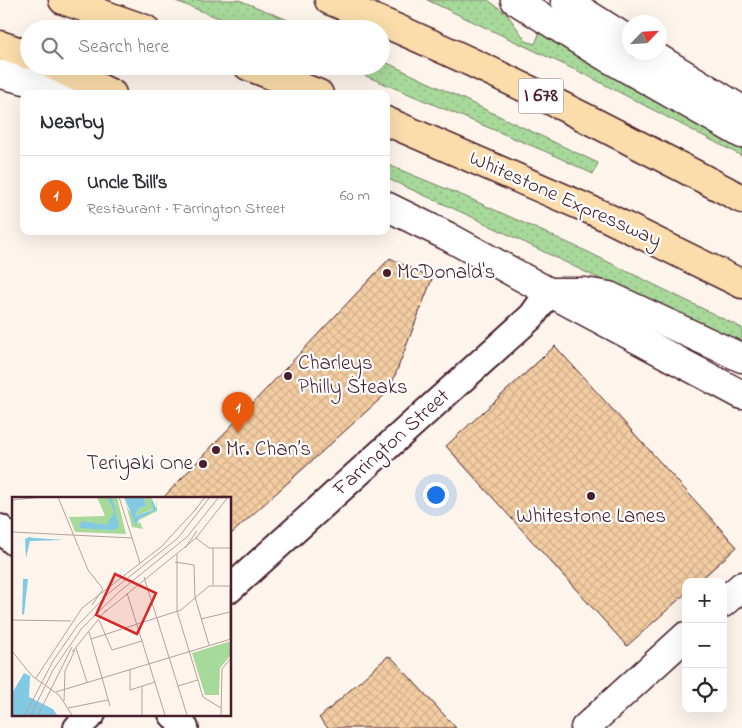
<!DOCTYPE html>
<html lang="en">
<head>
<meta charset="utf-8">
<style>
	:root { --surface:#fff; --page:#f2f2f3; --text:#2b2b33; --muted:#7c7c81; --line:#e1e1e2; --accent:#ea580c }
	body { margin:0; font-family:"Indie Flower",sans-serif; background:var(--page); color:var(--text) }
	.controls { position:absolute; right:15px; bottom:15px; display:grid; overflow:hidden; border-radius:10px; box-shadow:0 5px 20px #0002 }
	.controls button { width:45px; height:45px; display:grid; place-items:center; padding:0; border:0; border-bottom:1px solid var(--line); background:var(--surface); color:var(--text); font:25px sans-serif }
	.compass { position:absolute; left:622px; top:15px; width:45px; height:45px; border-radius:50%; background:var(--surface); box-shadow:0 5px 20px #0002; rotate:65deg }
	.you { position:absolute; left:435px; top:494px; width:18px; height:18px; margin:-12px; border:4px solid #fff; border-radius:50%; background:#1a73e8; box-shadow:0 0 0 8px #1a73e833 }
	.badge { display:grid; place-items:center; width:32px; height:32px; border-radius:50%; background:var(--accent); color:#fff; font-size:16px; font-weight:700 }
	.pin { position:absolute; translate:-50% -41px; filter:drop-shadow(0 1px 2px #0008) }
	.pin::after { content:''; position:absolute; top:26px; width:18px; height:15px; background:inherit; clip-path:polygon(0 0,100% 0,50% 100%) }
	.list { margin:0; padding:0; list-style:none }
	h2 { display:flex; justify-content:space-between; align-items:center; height:65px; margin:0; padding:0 20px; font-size:21px }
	h2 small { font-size:16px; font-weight:400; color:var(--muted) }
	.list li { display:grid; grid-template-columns:32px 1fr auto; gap:15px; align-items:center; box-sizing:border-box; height:80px; padding:0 20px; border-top:1px solid var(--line) }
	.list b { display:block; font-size:19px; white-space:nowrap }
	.list p { margin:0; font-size:16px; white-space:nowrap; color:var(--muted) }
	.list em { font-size:16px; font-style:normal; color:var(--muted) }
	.icon { flex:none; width:28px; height:28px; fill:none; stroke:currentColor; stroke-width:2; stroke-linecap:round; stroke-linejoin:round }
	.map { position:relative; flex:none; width:742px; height:728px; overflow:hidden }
	.search { position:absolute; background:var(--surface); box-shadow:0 5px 20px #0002; left:20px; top:20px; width:370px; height:55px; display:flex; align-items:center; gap:12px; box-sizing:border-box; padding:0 18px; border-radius:28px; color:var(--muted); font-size:19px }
	.panel { position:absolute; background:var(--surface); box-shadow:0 5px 20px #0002; left:20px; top:90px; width:370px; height:145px; border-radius:10px }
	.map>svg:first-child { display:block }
	.grass { fill:url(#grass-dots); stroke:#787c62 }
	.building { fill:url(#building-cross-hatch); stroke:#4a1f2b }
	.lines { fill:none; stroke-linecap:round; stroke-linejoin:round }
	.street-casing { stroke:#4a1f2b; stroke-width:30 }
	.secondary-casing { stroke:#4a1f2b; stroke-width:31 }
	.highway-casing { stroke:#4a1f2b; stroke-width:31 }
	.street { stroke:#fff; stroke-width:26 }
	.secondary { stroke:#fff; stroke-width:28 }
	.highway { stroke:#faddab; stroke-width:28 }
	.poi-dot { fill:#4a1f2b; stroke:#fff; stroke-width:2 }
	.labels { text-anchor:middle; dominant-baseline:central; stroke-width:4.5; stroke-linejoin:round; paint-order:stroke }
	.shield { fill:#fff; stroke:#80626b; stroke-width:1 }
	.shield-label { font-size:20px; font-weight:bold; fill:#4a1f2b }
	.street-label { font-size:21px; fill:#4a1f2b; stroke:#fff }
	.poi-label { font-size:21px; fill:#4a1f2b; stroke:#fff; text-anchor:start }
	.inset-road { fill:none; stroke:#b59f9f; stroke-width:1 }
	.view { fill:#d62828; fill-opacity:0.15; stroke:#d62828; stroke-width:2.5 }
	.inset-edge { fill:none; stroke:#4a1f2b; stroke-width:2.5 }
</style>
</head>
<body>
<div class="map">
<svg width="742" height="728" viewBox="0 0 742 728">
	<defs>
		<pattern id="grass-dots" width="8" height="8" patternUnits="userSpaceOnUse" patternTransform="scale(1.25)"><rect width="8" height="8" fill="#a7d99a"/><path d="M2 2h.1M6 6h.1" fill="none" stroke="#91ba85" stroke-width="1.8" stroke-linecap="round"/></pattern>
		<pattern id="building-cross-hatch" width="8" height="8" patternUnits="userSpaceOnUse" patternTransform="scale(1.25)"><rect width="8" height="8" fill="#f3cda2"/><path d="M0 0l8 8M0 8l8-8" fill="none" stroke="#d2b08c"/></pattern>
	</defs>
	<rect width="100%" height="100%" fill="#fdf5ec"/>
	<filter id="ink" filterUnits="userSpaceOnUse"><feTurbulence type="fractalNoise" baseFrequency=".02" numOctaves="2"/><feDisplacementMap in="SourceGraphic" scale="10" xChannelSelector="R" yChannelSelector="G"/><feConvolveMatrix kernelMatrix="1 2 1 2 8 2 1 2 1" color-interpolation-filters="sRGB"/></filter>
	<g filter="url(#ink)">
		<g class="grass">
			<path d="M 173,0 L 239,0 L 310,29 L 247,29 Z"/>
			<path d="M 427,0 L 488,0 L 507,14 L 526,41 L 535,44 L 540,32 L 648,93 L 742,142 L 742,156 L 586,75 Z"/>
			<path d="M 381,60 L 598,163 L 593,174 L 549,153 L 342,66 L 381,66 Z"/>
			<path d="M 386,164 L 466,197 L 586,251 L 742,328 L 742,348 L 472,217 L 386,178 Z"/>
		</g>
		<g class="building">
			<path d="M 390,258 L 432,279 L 389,391 L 230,535 L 230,498 L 163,498 Z"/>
			<path d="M 555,346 L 737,547 L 698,582 L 686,582 L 686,593 L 627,646 L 446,446 Z"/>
			<path d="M 388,656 L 394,660 L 456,728 L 328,728 L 319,718 Z"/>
		</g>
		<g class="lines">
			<g class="street-casing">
				<g id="street">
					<path d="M 0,528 L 14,542"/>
					<path d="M 230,589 L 532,316 L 549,292"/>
					<path d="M 172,714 L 185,728"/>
					<path d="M 77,728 L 92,714"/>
				</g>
			</g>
			<g class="secondary-casing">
				<g id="secondary">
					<path d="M 515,0 L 591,48 L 742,134"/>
					<path d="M 565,0 L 630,41"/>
					<path d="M 648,52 L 742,110"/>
					<path d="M 0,74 L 81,94"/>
					<path d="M 386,206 L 447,236 L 549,292 L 742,395"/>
					<path d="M 553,292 L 585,292 L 609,296 L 742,358"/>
					<path d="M 723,603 L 742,586"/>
					<path d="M 585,728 L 686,636"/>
				</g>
			</g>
			<g class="highway-casing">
				<g id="highway">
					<path d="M 63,0 L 145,29"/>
					<path d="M 329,0 C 471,57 607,128 742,199"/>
					<path d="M 0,45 L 29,55"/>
					<path d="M 54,66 L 112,94"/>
					<path d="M 248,66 L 319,94"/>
					<path d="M 386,121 L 600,214 L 742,284"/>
				</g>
			</g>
			<use href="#street" class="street"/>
			<use href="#secondary" class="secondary"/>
			<use href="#highway" class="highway"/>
		</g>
	</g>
	<g class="poi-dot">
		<circle cx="387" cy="273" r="5"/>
		<circle cx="288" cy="376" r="5"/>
		<circle cx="216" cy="450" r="5"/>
		<circle cx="203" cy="464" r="5"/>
		<circle cx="591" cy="496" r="5"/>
	</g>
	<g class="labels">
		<rect class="shield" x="518.5" y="78.5" width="45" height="35" rx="4"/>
		<g class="shield-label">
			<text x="541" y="96">I 678</text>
		</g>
		<g class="street-label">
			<text transform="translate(565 200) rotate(24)">Whitestone Expressway</text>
			<text transform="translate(392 443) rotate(-42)">Farrington Street</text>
		</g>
		<g class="poi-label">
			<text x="397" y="273">McDonald's</text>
			<text x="298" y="364">Charleys<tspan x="298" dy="24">Philly Steaks</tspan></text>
			<text x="226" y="450">Mr. Chan’s</text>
			<text x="193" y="464" text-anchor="end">Teriyaki One</text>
			<text x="591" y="517" text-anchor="middle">Whitestone Lanes</text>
		</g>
	</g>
	<g transform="translate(12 497)">
		<rect width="219" height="219" fill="#fdf5ec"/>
		<path d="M 85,0 L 105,0 L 114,37 L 63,35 L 57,20 L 93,19 Z" fill="#a7d99a"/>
		<path d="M 88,0 L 95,0 L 101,15 L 95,20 Z" fill="#a7d99a"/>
		<path d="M 95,0 L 100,6 L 101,0 L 111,25 L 108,33 L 66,32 L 65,26 L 71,23 L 79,23 L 87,28 L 94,26 L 100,15 ZM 102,12 L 107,26 L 103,33 L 67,31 L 70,24 L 95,28 ZM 112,0 L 116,12 L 127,27 L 128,21 L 144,11 L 144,0 L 145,14 L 127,23 L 131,32 L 120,30 ZM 132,0 L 139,0 L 142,12 L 123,19 L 127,11 L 134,9 Z" fill="#a7d99a" fill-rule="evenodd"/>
		<path d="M 219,144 L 219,158 L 208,171 L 207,198 L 193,198 L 180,156 Z" fill="#a7d99a"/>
		<path d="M 96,0 L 100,0 L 107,30 L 101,33 L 67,31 L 70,24 L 95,28 L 102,15 ZM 112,0 L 132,0 L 134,9 L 127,11 L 123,19 L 141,13 L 139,0 L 145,13 L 128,21 L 124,28 ZM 17,40 L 23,41 L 52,43 L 18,44 L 14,61 L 13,42 ZM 11,82 L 16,82 L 12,118 L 10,117 ZM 12,176 L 18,179 L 17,200 L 41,212 L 45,218 L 0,218 L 0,196 Z" fill="#82cae3"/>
		<path class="inset-road" d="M 46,0 L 76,73 L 91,92M 107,0 L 128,66M 0,3 L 31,0M 183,13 L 193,0M 0,35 L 120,41M 184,41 L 197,51 L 219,51M 173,51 L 185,34M 201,51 L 201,88M 165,57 L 165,114 L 191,200 L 209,211M 163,65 L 182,68 L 183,100 L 197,148M 132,80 L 175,218M 115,96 L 153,218M 80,108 L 91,92M 93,115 L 184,41 L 216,0M 189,122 L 218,115M 0,123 L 59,124M 87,123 L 100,153 L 130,144M 77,135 L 98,209M 79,142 L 169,113 L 197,89 L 219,89M 218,142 L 218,89M 64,151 L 75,185M 0,154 L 20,179 L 47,198 L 60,218M 60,155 L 94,113M 118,172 L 118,193 L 143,185M 24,181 L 70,111 L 149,50 L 185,11M 130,189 L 130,218M 166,189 L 186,183M 44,195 L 219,142M 52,204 L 53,174 L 63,153M 56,211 L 96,203M 13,218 L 41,164 L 65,129 L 97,96 L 166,41 L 198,0M 19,218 L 41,173 L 70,131 L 108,94 L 175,40 L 207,0M 26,218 L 60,150M 209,218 L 210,172 L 219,161"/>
		<path class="view" d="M 103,77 L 144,96 L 125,137 L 84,118 Z"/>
		<rect width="219" height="219" class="inset-edge"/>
	</g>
</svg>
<div class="controls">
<button>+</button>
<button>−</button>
<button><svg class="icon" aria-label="locate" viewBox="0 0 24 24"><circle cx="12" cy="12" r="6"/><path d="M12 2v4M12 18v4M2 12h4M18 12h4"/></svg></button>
</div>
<svg class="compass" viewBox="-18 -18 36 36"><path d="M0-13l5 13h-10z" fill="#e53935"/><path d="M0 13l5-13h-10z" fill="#7c7c81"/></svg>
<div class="you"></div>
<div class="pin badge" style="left:238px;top:433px">1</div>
<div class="search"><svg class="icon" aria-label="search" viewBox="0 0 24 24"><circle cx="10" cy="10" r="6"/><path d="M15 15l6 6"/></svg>Search here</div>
<section class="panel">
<h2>Nearby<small></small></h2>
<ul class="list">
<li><span class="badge">1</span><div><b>Uncle Bill’s</b><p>Restaurant · Farrington Street</p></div><em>60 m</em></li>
</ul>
</section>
</div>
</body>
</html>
